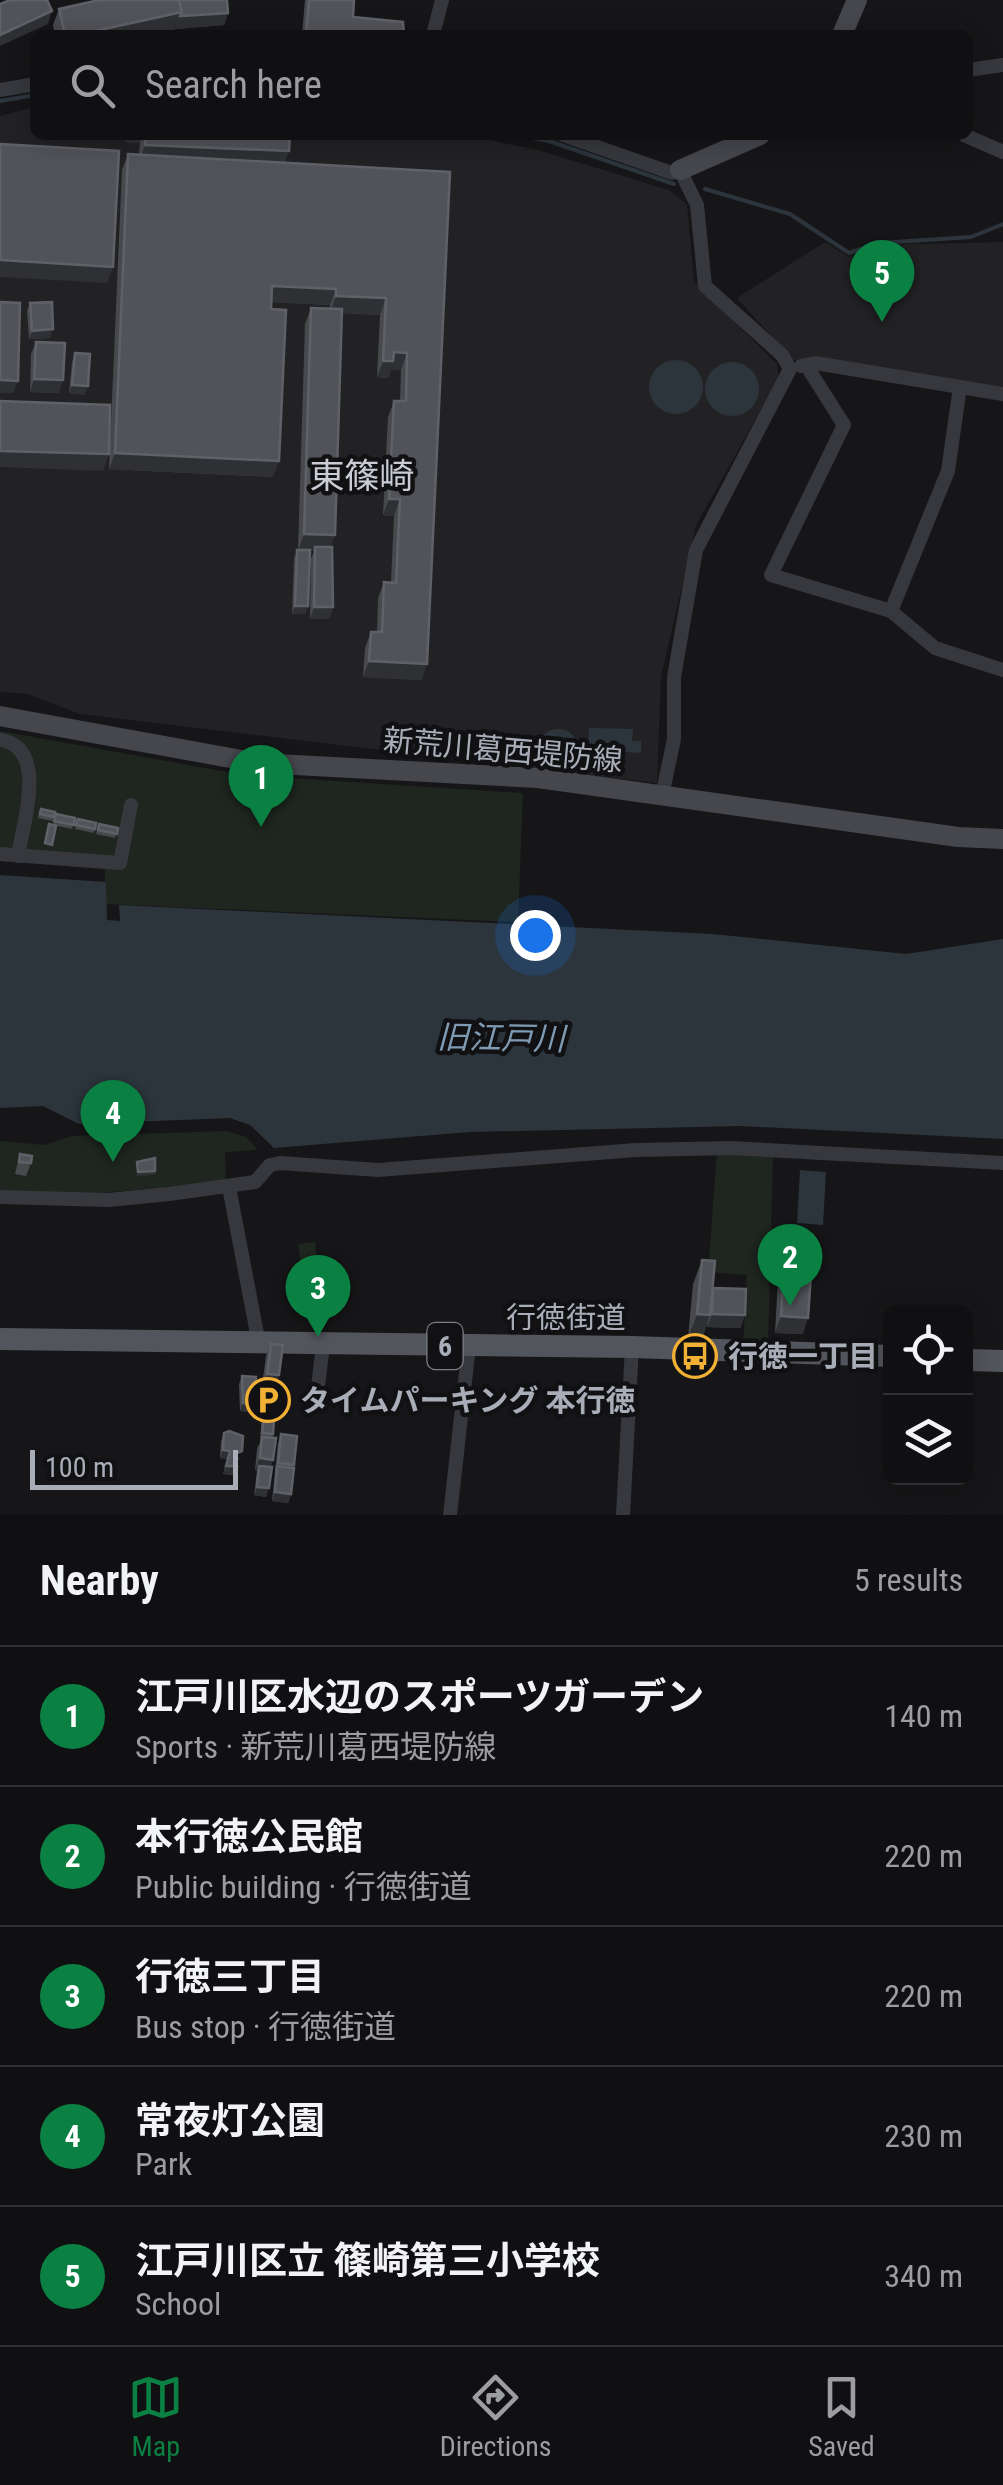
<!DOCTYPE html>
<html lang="en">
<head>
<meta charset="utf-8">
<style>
	:root { --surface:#101012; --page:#19191b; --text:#f1f3f6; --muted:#9c9d9f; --line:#303032; --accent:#0b8043 }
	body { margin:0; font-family:"Roboto Condensed","Noto Sans JP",sans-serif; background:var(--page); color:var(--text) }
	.controls { position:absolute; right:30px; bottom:30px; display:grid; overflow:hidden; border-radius:15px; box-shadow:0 5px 25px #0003 }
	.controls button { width:90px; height:90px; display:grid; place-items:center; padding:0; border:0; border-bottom:2px solid var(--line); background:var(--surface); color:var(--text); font:50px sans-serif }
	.scale { position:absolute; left:30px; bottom:25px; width:208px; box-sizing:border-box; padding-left:10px; border:5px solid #a8adb8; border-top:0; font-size:28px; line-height:35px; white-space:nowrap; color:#a8adb8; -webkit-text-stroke:8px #111113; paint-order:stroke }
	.you { position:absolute; left:535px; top:935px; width:35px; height:35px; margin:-25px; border:8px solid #fff; border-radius:50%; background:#1a73e8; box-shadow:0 0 0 15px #1a73e833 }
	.badge { display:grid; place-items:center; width:65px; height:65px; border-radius:50%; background:var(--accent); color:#fff; font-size:32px; font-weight:700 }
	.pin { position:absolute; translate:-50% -82px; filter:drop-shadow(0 2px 5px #0008) }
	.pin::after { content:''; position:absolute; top:52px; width:35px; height:30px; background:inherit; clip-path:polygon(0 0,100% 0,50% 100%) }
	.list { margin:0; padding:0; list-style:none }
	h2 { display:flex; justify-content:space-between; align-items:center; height:130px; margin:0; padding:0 40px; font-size:42px }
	h2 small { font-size:32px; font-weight:400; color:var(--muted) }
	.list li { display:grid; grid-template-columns:65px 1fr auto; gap:30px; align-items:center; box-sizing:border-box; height:140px; padding:0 40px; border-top:2px solid var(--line) }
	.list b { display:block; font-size:38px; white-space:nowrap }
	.list p { margin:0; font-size:32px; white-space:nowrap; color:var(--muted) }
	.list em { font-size:32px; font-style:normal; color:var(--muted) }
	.icon { flex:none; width:55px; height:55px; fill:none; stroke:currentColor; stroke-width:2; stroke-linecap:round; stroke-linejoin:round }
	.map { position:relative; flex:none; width:1003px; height:1515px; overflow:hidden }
	.search { position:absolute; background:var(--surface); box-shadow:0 5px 25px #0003; left:30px; right:30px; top:30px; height:110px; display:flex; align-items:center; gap:25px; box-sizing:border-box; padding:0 35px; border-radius:15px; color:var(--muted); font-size:38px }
	.sheet { height:830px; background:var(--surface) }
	nav { display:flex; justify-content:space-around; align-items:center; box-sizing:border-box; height:140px; border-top:2px solid var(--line); background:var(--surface); font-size:28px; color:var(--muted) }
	nav a { display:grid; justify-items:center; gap:5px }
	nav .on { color:var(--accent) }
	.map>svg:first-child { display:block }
	.built { fill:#222225 }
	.green { fill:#1e261f }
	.water { fill:#2c353c }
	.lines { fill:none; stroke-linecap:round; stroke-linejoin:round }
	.stream { stroke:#2c353c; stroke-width:4 }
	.street { stroke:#37383d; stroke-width:14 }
	.secondary { stroke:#45474d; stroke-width:20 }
	.primary { stroke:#53555c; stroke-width:22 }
	.wall { fill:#47494d }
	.shaded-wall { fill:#2f3033 }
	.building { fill:#525359; stroke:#5f6168; stroke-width:2.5 }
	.labels { text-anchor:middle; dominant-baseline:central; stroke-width:9; stroke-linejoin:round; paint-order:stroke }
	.shield { fill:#111113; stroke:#7b7e86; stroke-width:2.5 }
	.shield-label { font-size:28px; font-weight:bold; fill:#a8adb8 }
	.street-label { font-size:30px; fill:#a8adb8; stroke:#111113 }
	.poi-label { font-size:30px; font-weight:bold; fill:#a8adb8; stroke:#111113; text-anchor:start }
	.water-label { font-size:32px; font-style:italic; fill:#7f9bb3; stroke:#111113 }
	.quarter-label { font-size:35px; fill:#c9ccd4; stroke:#111113 }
</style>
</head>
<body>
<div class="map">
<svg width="1003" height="1515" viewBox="0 0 1003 1515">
	<rect width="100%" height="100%" fill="#161618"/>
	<g class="built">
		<path d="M 35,107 L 35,135 L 464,135 L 538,150 L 669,190 L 687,204 L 694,282 L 777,364 L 779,378 L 696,525 L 661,677 L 657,783 L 80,714 L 28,694 L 0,692 L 0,116 Z"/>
		<path d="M 825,242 L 849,257 L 880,245 L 1003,242 L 1003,387 L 793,360 L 737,298 Z"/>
	</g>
	<g class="green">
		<path d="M 0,731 L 244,775 L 523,793 L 518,922 L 105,904 L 105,869 L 0,861 Z"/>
		<path d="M 227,1131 L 246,1137 L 258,1150 L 225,1152 L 226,1183 L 72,1195 L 0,1192 L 0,1141 L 44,1145 L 72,1136 Z"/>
		<path d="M 717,1152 L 773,1156 L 768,1345 L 743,1345 L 747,1275 L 708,1272 Z"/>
		<path d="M 315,1242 L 325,1325 L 325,1326 L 309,1325 L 298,1244 Z"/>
	</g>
	<g class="water">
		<circle cx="676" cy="387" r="27"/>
		<circle cx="732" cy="389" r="27"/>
		<path d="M 589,728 L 633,729 L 632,741 L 641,741 L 641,753 L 588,750 Z"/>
		<circle cx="558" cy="749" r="20"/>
		<path d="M 0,875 L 106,882 L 107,920 L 120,921 L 119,905 L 713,934 L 906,954 L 1003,939 L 1003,1139 L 741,1126 L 470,1132 L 274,1148 L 250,1125 L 230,1118 L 79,1124 L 43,1106 L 0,1108 Z"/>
		<path d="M 800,1170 L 826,1172 L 823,1225 L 797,1223 Z"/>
	</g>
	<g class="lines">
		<g class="stream">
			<path d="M 0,101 L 35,95"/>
			<path d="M 516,135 L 549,141 L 674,184"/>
			<path d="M 705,189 L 790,214 L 849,253 L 879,243 L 971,237 L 1003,224"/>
		</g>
		<g class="street">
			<path d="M 433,35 L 442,0"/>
			<path d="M 968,70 L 1003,65"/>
			<path d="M 0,90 L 35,84"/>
			<path d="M 563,135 L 672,173 L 680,170 L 697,205 L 705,286 L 782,355 L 790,369 L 696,550 L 674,677 L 674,739 L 662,796"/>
			<path d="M 964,135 L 1003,152"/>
			<path d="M 806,365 L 844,425 L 771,575 L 891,611 L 935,648 L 1003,670"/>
			<path d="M 801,366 L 815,363 L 1003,394"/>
			<path d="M 891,611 L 948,471 L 960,387"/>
			<path d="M 0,740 C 49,747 23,823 18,856"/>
			<path d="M 0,854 L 120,863 L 131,805"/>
			<path d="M 229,1187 L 259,1344"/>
			<path d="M 0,1197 L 108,1200 L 169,1194 L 255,1182 L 270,1165 L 280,1163 L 378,1170 L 636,1150 L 732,1148 L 1003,1163"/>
			<path d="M 316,1403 L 323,1345"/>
			<path d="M 450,1515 L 469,1346"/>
			<path d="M 623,1515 L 632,1347"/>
		</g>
		<g class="secondary">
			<path d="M 842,35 L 857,0"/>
			<path d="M 680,170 L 760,135"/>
			<path d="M 0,716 L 258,763 L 538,778 L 958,837 L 1003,839"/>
		</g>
		<g class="primary">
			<path d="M 0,1339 L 632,1347 L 890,1356"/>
			<path d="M 966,1360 L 1003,1361"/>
		</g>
	</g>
	<g class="wall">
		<path d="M 305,0 L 354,0 L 353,17 L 404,35 L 302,35 Z"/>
		<path d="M 59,9 L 228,13 L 224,25 L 176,29 L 146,35 L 55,35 L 53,25 Z"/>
		<path d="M 127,135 L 290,135 L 285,163 L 450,172 L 422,680 L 363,677 L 365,648 L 371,632 L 377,632 L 378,598 L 384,582 L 391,582 L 394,516 L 383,515 L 388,417 L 394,401 L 400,401 L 401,370 L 391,369 L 388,378 L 377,377 L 380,315 L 342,313 L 330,547 L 333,607 L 329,619 L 310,619 L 311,559 L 314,551 L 310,551 L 308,606 L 305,614 L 292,614 L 294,558 L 298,550 L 305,324 L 311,308 L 330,308 L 330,305 L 271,302 L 273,477 L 109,469 L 122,170 L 128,154 L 139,155 L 140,143 L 126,142 Z"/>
		<path d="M 30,303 L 50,338 L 29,339 L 27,311 Z"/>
		<path d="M 36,342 L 59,393 L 30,392 L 31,354 Z"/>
		<path d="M 75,353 L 88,386 L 84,395 L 69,393 L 72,362 Z"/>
		<path d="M 55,812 L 52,821 L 38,818 L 39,813 Z"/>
		<path d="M 75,818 L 72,829 L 53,825 L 54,819 Z"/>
		<path d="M 78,819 L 96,823 L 94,833 L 75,829 Z"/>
		<path d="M 98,828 L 118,828 L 115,838 L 96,834 Z"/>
		<path d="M 20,1154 L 31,1163 L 26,1176 L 15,1174 Z"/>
		<path d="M 702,1260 L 713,1288 L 741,1328 L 707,1327 L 707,1324 L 702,1339 L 688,1338 L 693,1284 Z"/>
		<path d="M 784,1262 L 803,1334 L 775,1333 L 778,1279 Z"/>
		<path d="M 271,1344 L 279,1375 L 274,1388 L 262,1386 L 266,1356 Z"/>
		<path d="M 242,1376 L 250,1412 L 240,1411 L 239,1384 Z"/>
		<path d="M 265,1405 L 273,1434 L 266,1497 L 254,1495 L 257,1471 L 255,1470 L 257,1449 L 260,1442 L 262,1413 Z"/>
		<path d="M 224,1433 L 239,1459 L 236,1461 L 234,1475 L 223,1474 L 227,1459 L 220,1458 L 221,1441 Z"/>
		<path d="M 281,1434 L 294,1465 L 291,1494 L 288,1503 L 272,1501 L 278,1443 Z"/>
	</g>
	<g class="shaded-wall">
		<path d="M 52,11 L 48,24 L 0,46 L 0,35 Z"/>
		<path d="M 182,12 L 228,13 L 224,25 L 176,29 L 146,35 L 77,35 Z"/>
		<path d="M 102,135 L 125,135 L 124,138 L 101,138 Z"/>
		<path d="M 129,135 L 142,135 L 140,143 L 126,142 Z"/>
		<path d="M 145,145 L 289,151 L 283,167 L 139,161 Z"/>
		<path d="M 0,260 L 113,267 L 107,283 L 0,277 Z"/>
		<path d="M 272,286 L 336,289 L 330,305 L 266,302 Z"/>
		<path d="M 336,296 L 386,298 L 380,315 L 330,312 Z"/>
		<path d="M 53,329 L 50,338 L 29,339 L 32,331 Z"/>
		<path d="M 394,352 L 407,353 L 401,370 L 391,369 L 388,378 L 377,377 L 383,361 Z"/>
		<path d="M 34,379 L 63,380 L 59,393 L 30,392 Z"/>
		<path d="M 0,380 L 18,381 L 13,393 L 0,393 Z"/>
		<path d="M 72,385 L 88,386 L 84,395 L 69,393 Z"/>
		<path d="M 0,451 L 109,454 L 103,471 L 0,467 Z"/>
		<path d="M 115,453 L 279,461 L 273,477 L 109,469 Z"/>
		<path d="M 389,499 L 400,499 L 394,516 L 383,515 Z"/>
		<path d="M 304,534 L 335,535 L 329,552 L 315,547 L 314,551 L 298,551 Z"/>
		<path d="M 295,606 L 308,606 L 305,614 L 292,614 Z"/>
		<path d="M 314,607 L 333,607 L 329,619 L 310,619 Z"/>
		<path d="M 369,661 L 427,664 L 422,680 L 363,677 Z"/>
		<path d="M 155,1171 L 154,1175 L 136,1176 L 138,1172 Z"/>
		<path d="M 697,1314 L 710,1315 L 702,1339 L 688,1338 Z"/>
		<path d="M 712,1314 L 745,1315 L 741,1328 L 707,1327 Z"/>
		<path d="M 781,1316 L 808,1318 L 803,1334 L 775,1333 Z"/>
		<path d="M 267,1374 L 279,1375 L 274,1388 L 262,1386 Z"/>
		<path d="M 243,1403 L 253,1404 L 250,1412 L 240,1411 Z"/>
		<path d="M 223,1450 L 230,1451 L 227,1459 L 220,1458 Z"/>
		<path d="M 260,1458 L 273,1460 L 269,1472 L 259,1466 L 257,1471 L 255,1470 Z"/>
		<path d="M 226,1466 L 237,1466 L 234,1475 L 223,1474 Z"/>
		<path d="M 257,1487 L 269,1488 L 266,1497 L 254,1495 Z"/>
		<path d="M 275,1492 L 291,1494 L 288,1503 L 272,1501 Z"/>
	</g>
	<g class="building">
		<path d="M 10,0 L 47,0 L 52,11 L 0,35 L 0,4 Z"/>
		<path d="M 99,0 L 179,0 L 182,12 L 77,35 L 65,35 L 59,9 Z"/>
		<path d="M 179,0 L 227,0 L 228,13 L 180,16 L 182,12 Z"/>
		<path d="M 309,0 L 354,0 L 353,17 L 403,22 L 404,35 L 306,35 Z"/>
		<path d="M 145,135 L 290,135 L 289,151 L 145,145 Z"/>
		<path d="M 0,144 L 119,151 L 113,267 L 0,260 Z"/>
		<path d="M 128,154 L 450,172 L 427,664 L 369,661 L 371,632 L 382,632 L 384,582 L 396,583 L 400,499 L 389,499 L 394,401 L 406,401 L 407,353 L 394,352 L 393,361 L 383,361 L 386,298 L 336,296 L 336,289 L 272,286 L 271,309 L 286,310 L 279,461 L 115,453 Z"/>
		<path d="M 0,302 L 20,303 L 18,381 L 0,380 Z"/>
		<path d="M 52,302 L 53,329 L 32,331 L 30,303 Z"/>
		<path d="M 311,308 L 342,309 L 335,535 L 304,534 Z"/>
		<path d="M 36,342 L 65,343 L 63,380 L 34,379 Z"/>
		<path d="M 75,353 L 90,354 L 88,386 L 72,385 Z"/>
		<path d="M 0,401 L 110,405 L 109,454 L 0,451 Z"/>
		<path d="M 315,547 L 332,547 L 333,607 L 314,607 Z"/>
		<path d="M 297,550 L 310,550 L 308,606 L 295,606 Z"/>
		<path d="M 41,809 L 55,812 L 54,817 L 40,814 Z"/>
		<path d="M 56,814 L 75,818 L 74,825 L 54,821 Z"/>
		<path d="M 78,819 L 96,823 L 95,829 L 76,825 Z"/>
		<path d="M 49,824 L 56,826 L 52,845 L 45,843 Z"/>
		<path d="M 99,824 L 118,828 L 117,834 L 98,830 Z"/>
		<path d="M 20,1154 L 32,1156 L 31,1163 L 19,1162 Z"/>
		<path d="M 155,1158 L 155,1171 L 138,1172 L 137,1162 Z"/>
		<path d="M 702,1260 L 715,1261 L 710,1315 L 697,1314 Z"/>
		<path d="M 812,1260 L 808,1318 L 781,1316 L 784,1262 Z"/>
		<path d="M 713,1288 L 746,1289 L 745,1315 L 712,1314 Z"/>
		<path d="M 271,1344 L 283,1345 L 279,1375 L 267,1374 Z"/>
		<path d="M 242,1376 L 256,1377 L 253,1404 L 243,1403 Z"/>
		<path d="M 265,1405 L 275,1406 L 273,1434 L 262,1433 Z"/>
		<path d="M 229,1431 L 243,1436 L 242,1451 L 235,1454 L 237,1466 L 226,1466 L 230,1451 L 223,1450 L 224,1433 Z"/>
		<path d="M 281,1434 L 297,1436 L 294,1465 L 278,1463 Z"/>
		<path d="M 262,1437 L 276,1438 L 273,1460 L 260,1458 Z"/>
		<path d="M 259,1466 L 272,1467 L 269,1488 L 257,1487 Z"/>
		<path d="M 277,1466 L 294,1468 L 291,1494 L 275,1492 Z"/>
	</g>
	<defs>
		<g id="bus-ring" transform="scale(2.25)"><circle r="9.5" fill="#111113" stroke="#f2b134" stroke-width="1.5"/><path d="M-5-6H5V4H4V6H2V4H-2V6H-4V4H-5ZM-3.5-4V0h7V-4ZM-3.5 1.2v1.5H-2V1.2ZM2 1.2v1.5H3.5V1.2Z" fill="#f2b134"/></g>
		<g id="parking-ring" transform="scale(2.25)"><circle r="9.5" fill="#111113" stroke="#f2b134" stroke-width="1.5"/><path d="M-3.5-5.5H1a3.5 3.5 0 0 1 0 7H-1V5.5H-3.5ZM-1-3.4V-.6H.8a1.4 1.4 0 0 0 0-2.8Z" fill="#f2b134"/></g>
	</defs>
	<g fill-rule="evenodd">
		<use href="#bus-ring" x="695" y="1356"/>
		<use href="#parking-ring" x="268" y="1400"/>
	</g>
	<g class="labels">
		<rect class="shield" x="427.5" y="1323" width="35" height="46" rx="8"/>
		<g class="shield-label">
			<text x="445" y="1346">6</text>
		</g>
		<g class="street-label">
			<text transform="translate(503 750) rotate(5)">新荒川葛西堤防線</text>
			<text x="566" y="1317">行徳街道</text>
		</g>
		<g class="poi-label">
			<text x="728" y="1356">行徳一丁目</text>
			<text x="300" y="1400">タイムパーキング 本行徳</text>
		</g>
		<g class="water-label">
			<text transform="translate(501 1038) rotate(1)">旧江戸川</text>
		</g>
		<g class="quarter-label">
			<text x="362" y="476">東篠崎</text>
		</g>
	</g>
</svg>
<div class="controls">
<button><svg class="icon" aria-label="locate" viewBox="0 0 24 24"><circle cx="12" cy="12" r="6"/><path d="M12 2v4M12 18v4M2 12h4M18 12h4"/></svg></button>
<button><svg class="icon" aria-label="layers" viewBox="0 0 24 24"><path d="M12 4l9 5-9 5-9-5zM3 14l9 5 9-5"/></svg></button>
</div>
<div class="scale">100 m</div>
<div class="you"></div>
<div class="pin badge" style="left:261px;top:827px">1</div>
<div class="pin badge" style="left:790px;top:1306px">2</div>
<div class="pin badge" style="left:318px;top:1337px">3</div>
<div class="pin badge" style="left:113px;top:1162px">4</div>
<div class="pin badge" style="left:882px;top:322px">5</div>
<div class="search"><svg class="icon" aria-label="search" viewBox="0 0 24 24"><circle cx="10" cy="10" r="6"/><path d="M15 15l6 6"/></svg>Search here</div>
</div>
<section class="sheet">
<h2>Nearby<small>5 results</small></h2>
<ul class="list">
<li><span class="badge">1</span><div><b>江戸川区水辺のスポーツガーデン</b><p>Sports · 新荒川葛西堤防線</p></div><em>140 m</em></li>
<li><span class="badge">2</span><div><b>本行徳公民館</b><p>Public building · 行徳街道</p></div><em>220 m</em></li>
<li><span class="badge">3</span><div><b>行徳三丁目</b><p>Bus stop · 行徳街道</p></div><em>220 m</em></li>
<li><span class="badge">4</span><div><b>常夜灯公園</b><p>Park</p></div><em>230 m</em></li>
<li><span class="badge">5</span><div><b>江戸川区立 篠崎第三小学校</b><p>School</p></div><em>340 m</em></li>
</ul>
</section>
<nav>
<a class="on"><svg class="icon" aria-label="map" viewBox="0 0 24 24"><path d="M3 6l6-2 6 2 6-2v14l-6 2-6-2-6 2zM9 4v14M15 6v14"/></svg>Map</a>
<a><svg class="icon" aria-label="directions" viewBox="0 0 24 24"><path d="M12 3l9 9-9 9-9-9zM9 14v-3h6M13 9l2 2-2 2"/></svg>Directions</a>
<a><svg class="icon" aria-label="saved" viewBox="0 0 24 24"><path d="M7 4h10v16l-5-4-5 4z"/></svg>Saved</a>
</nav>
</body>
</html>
